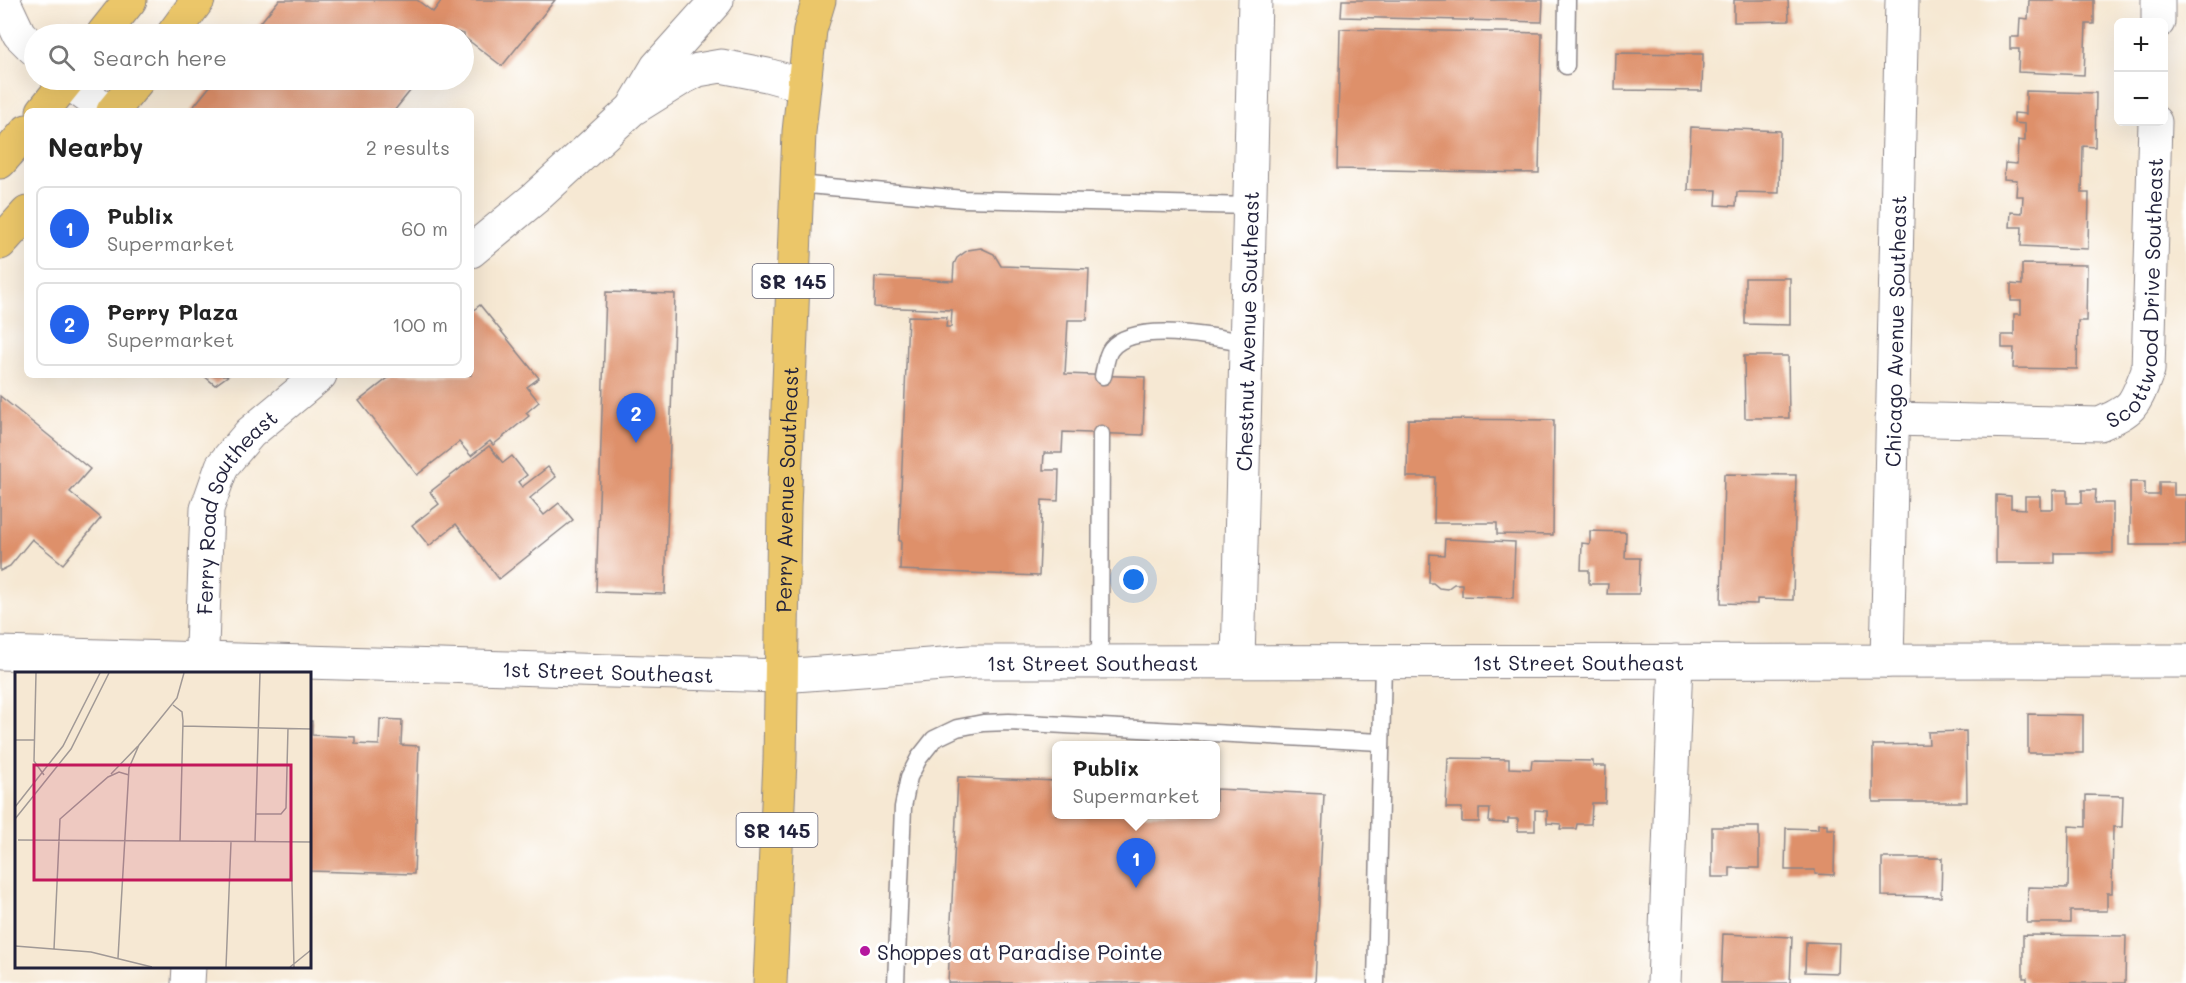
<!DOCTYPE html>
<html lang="en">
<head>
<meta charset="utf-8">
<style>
	:root { --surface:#fff; --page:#f2f2f2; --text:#222; --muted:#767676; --line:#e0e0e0; --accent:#2563eb }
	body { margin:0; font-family:Mali,sans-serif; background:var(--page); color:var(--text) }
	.controls { position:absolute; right:18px; top:18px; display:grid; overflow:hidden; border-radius:9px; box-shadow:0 6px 24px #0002 }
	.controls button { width:54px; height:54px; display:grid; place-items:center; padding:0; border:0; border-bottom:2px solid var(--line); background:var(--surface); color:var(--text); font:30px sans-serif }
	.you { position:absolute; left:1134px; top:580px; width:21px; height:21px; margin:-15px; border:4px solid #fff; border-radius:50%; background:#1a73e8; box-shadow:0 0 0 9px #1a73e833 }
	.badge { display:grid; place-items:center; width:39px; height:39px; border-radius:50%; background:var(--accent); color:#fff; font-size:20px; font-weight:700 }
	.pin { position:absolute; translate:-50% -50px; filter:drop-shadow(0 2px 3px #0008) }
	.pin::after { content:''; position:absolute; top:32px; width:21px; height:18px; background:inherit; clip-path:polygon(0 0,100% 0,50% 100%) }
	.popup { position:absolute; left:1052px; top:741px; width:168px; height:78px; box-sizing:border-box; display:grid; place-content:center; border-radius:9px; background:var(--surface); filter:drop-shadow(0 2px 4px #0005); font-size:20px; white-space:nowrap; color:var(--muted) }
	.popup b { font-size:22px; color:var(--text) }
	.popup::after { content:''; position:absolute; left:50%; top:100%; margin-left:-12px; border:12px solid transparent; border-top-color:var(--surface) }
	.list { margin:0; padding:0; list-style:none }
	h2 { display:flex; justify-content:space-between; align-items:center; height:78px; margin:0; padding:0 24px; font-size:26px }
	h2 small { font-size:20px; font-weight:400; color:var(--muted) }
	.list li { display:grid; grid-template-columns:39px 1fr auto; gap:18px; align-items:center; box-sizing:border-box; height:84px; margin:0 12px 12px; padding:0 12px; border:2px solid var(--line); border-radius:9px }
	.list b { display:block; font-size:22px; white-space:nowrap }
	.list p { margin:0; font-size:20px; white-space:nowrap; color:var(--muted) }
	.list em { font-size:20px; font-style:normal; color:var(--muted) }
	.icon { flex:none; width:33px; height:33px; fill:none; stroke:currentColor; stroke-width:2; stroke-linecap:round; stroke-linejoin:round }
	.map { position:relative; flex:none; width:2186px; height:983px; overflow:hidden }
	.search { position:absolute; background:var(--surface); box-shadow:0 6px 24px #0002; left:24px; top:24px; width:450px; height:66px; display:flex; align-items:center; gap:15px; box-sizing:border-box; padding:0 21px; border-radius:33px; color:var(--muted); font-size:22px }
	.panel { position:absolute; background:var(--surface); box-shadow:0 6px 24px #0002; left:24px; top:108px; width:450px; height:270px; border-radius:9px }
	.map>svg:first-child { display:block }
	.building { fill:#de906a }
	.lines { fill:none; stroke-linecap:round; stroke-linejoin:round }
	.service-casing { stroke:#8c8587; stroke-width:19 }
	.minor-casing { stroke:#8c8587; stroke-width:35 }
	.tertiary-casing { stroke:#8c8587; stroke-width:35 }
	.primary-casing { stroke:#8c8587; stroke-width:35 }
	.trunk-casing { stroke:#8c8587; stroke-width:35 }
	.service { stroke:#fff; stroke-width:16 }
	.minor { stroke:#fff; stroke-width:33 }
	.tertiary { stroke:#fff; stroke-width:33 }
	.primary { stroke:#ebc669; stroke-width:33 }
	.trunk { stroke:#ebc669; stroke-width:33 }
	.poi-dot { fill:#b5179e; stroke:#fff; stroke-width:2 }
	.labels { text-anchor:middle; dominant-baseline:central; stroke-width:6; stroke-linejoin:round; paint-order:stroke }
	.shield { fill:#fff; stroke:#646476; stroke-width:1.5 }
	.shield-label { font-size:20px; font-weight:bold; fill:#22223b }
	.street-label { font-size:21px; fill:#22223b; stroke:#fff }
	.poi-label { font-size:21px; fill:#22223b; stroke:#fff; text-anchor:start }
	.inset-road { fill:none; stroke:#a19996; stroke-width:1.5 }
	.view { fill:#c2185b; fill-opacity:0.15; stroke:#c2185b; stroke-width:3 }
	.inset-edge { fill:none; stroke:#22223b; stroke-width:3 }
</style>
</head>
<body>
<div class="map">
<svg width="2186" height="983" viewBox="0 0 2186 983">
	<rect width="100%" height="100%" fill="#fff"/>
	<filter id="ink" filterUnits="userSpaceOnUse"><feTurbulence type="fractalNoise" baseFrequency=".0167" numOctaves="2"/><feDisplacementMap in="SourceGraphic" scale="12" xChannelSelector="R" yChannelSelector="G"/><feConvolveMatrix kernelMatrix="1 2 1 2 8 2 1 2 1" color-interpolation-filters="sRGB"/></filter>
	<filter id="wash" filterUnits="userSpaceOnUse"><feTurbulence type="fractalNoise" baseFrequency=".008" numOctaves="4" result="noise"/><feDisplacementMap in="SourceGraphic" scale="24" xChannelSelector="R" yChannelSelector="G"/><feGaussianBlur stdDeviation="1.35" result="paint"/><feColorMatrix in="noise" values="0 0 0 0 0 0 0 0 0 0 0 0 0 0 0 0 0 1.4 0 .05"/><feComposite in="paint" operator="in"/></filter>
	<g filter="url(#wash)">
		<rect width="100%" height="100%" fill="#f6e8d3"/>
		<g id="blocks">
			<g class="building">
				<path d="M 279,0 L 417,0 L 433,12 L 442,0 L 555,0 L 502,66 L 464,37 L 464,34 L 457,32 L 455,34 L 251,34 Z"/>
				<path d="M 1342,0 L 1543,0 L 1542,22 L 1341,17 Z"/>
				<path d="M 1734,0 L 1788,0 L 1789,21 L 1734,22 Z"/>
				<path d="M 2029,0 L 2094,0 L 2094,24 L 2086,24 L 2084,75 L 2018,72 L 2019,49 L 2010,49 L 2010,37 L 2019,37 L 2020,18 L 2028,19 Z"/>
				<path d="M 1340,29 L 1542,33 L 1539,173 L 1337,169 Z"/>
				<path d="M 1616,53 L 1703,54 L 1702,91 L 1615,90 Z"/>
				<path d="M 215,80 L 419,80 L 394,111 L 190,111 Z"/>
				<path d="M 2026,91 L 2096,93 L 2095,147 L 2083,146 L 2082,193 L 2089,193 L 2088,249 L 2021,246 L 2022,227 L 2010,227 L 2011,212 L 2022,213 L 2023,196 L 2016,196 L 2017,180 L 2004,179 L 2005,163 L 2017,164 L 2018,140 L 2025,141 L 2025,124 L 2014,123 L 2014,113 L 2026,114 Z"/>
				<path d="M 1691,127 L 1780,131 L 1779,193 L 1737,192 L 1736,206 L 1716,205 L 1717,190 L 1688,190 Z"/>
				<path d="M 981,248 L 994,254 L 1001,266 L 1089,269 L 1087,320 L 1068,320 L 1065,374 L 1145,377 L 1143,435 L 1063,432 L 1062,453 L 1044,453 L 1043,470 L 1059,470 L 1058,501 L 1042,500 L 1039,576 L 900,570 L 901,541 L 899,541 L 908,316 L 947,317 L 946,327 L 951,327 L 952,310 L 874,307 L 875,277 L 953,281 L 954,264 L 957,258 L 968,250 Z"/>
				<path d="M 2022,264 L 2087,265 L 2086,321 L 2078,321 L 2077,369 L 2013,368 L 2014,348 L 2002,348 L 2002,335 L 2014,335 L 2014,314 L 2021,314 L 2021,301 L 2011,301 L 2011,284 L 2022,285 Z"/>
				<path d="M 1745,278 L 1790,278 L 1790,325 L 1745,324 Z"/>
				<path d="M 606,292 L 675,294 L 665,594 L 596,592 Z"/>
				<path d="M 480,305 L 539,378 L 527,387 L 539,402 L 526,413 L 529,416 L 493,445 L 490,441 L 471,456 L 459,442 L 417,475 L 359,401 L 392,375 L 471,375 L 471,312 Z"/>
				<path d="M 1744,356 L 1788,356 L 1789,418 L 1745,418 Z"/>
				<path d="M 203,375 L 229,375 L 215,385 Z"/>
				<path d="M 0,396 L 90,469 L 70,492 L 101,518 L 63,564 L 32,539 L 10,566 L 0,571 Z"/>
				<path d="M 1408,419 L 1554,420 L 1553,535 L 1497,534 L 1497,523 L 1434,523 L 1435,477 L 1407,477 Z"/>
				<path d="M 489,446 L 503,463 L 512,456 L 527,475 L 518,482 L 522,487 L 548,467 L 556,477 L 530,498 L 544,515 L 559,503 L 573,520 L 499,579 L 456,524 L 429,546 L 412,525 L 439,504 L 430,492 Z"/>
				<path d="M 1724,474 L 1796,475 L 1793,600 L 1757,599 L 1757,604 L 1721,603 Z"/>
				<path d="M 2130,482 L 2145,482 L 2145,495 L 2159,495 L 2159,482 L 2174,482 L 2174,495 L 2186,495 L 2186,545 L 2130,545 Z"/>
				<path d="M 2053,490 L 2067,490 L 2067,503 L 2082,503 L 2082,490 L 2096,490 L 2095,503 L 2113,503 L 2113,553 L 2055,553 L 2055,563 L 1996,563 L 1996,495 L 2011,496 L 2011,508 L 2025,509 L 2025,496 L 2040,496 L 2040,509 L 2053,509 Z"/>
				<path d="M 1590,531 L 1626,532 L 1625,558 L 1640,558 L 1639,594 L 1607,594 L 1608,584 L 1589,584 L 1589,570 L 1581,570 L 1582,543 L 1590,544 Z"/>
				<path d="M 1445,539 L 1515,542 L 1513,598 L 1462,596 L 1462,584 L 1454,584 L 1447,589 L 1439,588 L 1433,583 L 1429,583 L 1430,554 L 1444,555 Z"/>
				<path d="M 2028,714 L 2083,715 L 2083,753 L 2028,753 Z"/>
				<path d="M 380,719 L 402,720 L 401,745 L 419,746 L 414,874 L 309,871 L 309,721 L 312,721 L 312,735 L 355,737 L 355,744 L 379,745 Z"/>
				<path d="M 1966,731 L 1967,802 L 1873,802 L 1873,745 L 1929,744 L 1928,732 Z"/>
				<path d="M 1448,758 L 1509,759 L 1509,768 L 1531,769 L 1532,760 L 1593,761 L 1593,766 L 1606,766 L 1605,803 L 1592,803 L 1591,824 L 1577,824 L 1576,829 L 1560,829 L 1561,824 L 1547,823 L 1547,811 L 1535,810 L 1535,831 L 1518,831 L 1518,819 L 1508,819 L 1508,823 L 1489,822 L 1490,809 L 1479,809 L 1479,822 L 1462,822 L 1462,808 L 1446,808 Z"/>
				<path d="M 958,777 L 1056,781 L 1056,814 L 1216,814 L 1216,789 L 1324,794 L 1315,983 L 948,983 Z"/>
				<path d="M 2086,795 L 2123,796 L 2122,827 L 2113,827 L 2112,893 L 2107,893 L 2107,911 L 2070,911 L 2070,923 L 2027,923 L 2028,887 L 2068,888 L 2069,826 L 2086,827 Z"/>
				<path d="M 1818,824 L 1827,824 L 1827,829 L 1835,829 L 1834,875 L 1815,874 L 1815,870 L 1785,870 L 1786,828 L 1818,829 Z"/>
				<path d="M 1712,827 L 1759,827 L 1759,868 L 1730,868 L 1730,877 L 1712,877 Z"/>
				<path d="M 1882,858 L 1942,858 L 1941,897 L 1882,896 Z"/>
				<path d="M 1723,934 L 1792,937 L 1790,983 L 1721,983 Z"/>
				<path d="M 2023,935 L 2126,936 L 2125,983 L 2027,983 L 2027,978 L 2023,978 Z"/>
				<path d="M 1806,942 L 1839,943 L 1838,973 L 1805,972 Z"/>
			</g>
		</g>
	</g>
	<g filter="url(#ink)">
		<use href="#blocks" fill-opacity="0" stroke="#8c8587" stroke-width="1.5"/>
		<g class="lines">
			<g class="service-casing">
				<g id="service">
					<path d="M 1566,66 L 1567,0"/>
					<path d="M 797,184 L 964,199 L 1250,206"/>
					<path d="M 1103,376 C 1105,368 1106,355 1111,349 C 1134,320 1216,337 1247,343"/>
					<path d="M 1100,662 L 1101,434"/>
					<path d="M 896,983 L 903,807 L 909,777 L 919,758 L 934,739 L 957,728 L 983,723 L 1009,722 L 1380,742"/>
					<path d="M 1376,983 L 1383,661"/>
				</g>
			</g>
			<g class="minor-casing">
				<g id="minor">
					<path d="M 3,0 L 19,34 L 34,49"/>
					<path d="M 2158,22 L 2158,0"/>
					<path d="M 65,80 L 108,111"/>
					<path d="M 635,104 L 657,67 L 717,0"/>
					<path d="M 471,251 L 535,198 L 631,110 L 684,77 L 698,70 L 721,66 L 767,75 L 803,85"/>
					<path id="s1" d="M 1892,419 L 2100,424 C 2136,408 2134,405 2148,370 L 2155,122"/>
					<path id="s2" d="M 1238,661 L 1255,0"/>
					<path id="s3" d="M 1887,661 L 1902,0"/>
					<path id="s4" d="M 201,674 L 207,509 L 222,466 L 250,433 L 320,375"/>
					<path id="s5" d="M 781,676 L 970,662 L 2186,661"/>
					<path d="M 188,983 L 189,966"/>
					<path d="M 1664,983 L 1676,661"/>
				</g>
			</g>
			<g class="tertiary-casing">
				<g id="tertiary">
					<path id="s6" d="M 0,653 L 781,676"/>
				</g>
			</g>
			<g class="primary-casing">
				<g id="primary">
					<path id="s7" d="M 770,983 L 780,760 L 784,508 L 799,132 L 810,30 L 819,0"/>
				</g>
			</g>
			<g class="trunk-casing">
				<g id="trunk">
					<path d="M 103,34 L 130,0"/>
					<path d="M 173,34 L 198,0"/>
					<path d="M 43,111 L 68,80"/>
					<path d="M 113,111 L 138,80"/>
					<path d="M 0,162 L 27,131"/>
					<path d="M 0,243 L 27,213"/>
				</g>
			</g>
			<use href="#service" class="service"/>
			<use href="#minor" class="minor"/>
			<use href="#tertiary" class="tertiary"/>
			<use href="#primary" class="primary"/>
			<use href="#trunk" class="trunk"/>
		</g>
	</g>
	<circle class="poi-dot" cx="865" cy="951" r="6"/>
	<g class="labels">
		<g class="shield">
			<rect x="752.5" y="264" width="81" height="34" rx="4.5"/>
			<rect x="736.5" y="813" width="81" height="34" rx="4.5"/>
		</g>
		<g class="shield-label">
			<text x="793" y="281">SR 145</text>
			<text x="777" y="830">SR 145</text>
		</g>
		<g class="street-label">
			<text stroke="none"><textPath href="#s1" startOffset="356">Scottwood Drive Southeast</textPath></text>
			<text stroke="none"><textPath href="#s3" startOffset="330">Chicago Avenue Southeast</textPath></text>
			<text stroke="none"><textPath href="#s2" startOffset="330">Chestnut Avenue Southeast</textPath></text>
			<text stroke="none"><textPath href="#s7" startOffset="494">Perry Avenue Southeast</textPath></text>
			<text stroke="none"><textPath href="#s4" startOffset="172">Ferry Road Southeast</textPath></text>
			<text stroke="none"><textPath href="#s5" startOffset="798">1st Street Southeast</textPath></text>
			<text stroke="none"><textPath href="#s5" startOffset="312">1st Street Southeast</textPath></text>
			<text stroke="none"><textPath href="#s6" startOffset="608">1st Street Southeast</textPath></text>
		</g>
		<g class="poi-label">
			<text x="877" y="951">Shoppes at Paradise Pointe</text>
		</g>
	</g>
	<g transform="translate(15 672)">
		<rect width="296" height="296" fill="#f6e8d3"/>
		<path class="inset-road" d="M 21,1 L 19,89 L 29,103M 158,33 L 167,40 L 168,49 L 165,170M 168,54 L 296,57M 0,68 L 20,68M 96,102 L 123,74M 0,135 L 48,74 L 85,1M 241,142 L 266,142 L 271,136 L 273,56M 0,147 L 56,77 L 94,1M 3,168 L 296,170M 240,170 L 245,1M 276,170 L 279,295M 0,274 L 76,280 L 137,295M 39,277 L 45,147 L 93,105 L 104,100 L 114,103M 103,286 L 114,96 L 124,73 L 162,26 L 169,1M 211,295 L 216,170M 275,295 L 296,278"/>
		<path class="view" d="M 19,93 L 276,93 L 276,208 L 19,208 Z"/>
		<rect width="296" height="296" class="inset-edge"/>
	</g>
</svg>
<div class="controls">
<button>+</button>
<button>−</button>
</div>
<div class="you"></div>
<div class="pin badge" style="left:1136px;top:888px">1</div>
<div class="popup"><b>Publix</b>Supermarket</div>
<div class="pin badge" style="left:636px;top:443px">2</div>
<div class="search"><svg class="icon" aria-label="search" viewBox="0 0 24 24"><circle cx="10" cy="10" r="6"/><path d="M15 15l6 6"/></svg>Search here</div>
<section class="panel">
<h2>Nearby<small>2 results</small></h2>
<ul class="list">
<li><span class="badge">1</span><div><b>Publix</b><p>Supermarket</p></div><em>60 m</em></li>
<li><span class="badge">2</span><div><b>Perry Plaza</b><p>Supermarket</p></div><em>100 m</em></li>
</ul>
</section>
</div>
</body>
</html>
